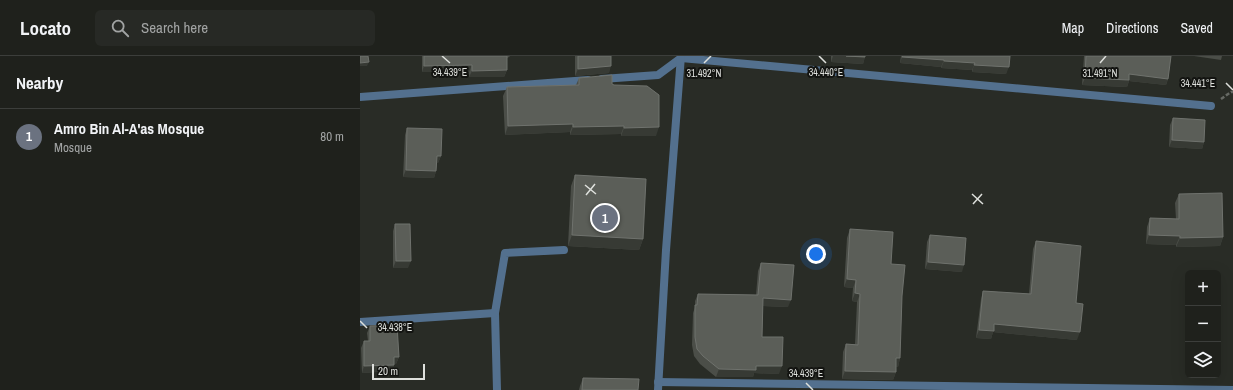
<!DOCTYPE html>
<html lang="en">
<head>
<meta charset="utf-8">
<style>
	:root { --surface:#1f211c; --page:#272925; --text:#f1f3f6; --muted:#a1a3a3; --line:#3c3e3b; --accent:#8c9099 }
	body { margin:0; font-family:"Archivo Narrow",sans-serif; background:var(--page); color:var(--text) }
	.controls { position:absolute; right:12px; bottom:12px; display:grid; overflow:hidden; border-radius:6px; box-shadow:0 4px 16px #0002 }
	.controls button { width:36px; height:36px; display:grid; place-items:center; padding:0; border:0; border-bottom:1px solid var(--line); background:var(--surface); color:var(--text); font:20px sans-serif }
	.scale { position:absolute; left:12px; bottom:10px; width:53px; box-sizing:border-box; padding-left:4px; border:2px solid #dee0dc; border-top:0; font-size:11px; line-height:14px; white-space:nowrap; color:#dee0dc; -webkit-text-stroke:3px #131411; paint-order:stroke }
	.you { position:absolute; left:456px; top:198px; width:14px; height:14px; margin:-10px; border:3px solid #fff; border-radius:50%; background:#1a73e8; box-shadow:0 0 0 6px #1a73e833 }
	.badge { display:grid; place-items:center; width:26px; height:26px; border-radius:50%; background:var(--accent); color:#fff; font-size:13px; font-weight:700 }
	.pin { position:absolute; translate:-50% -50%; border:2px solid #fff; box-shadow:0 1px 4px #0006 }
	.list { margin:0; padding:0; list-style:none }
	h2 { display:flex; justify-content:space-between; align-items:center; height:52px; margin:0; padding:0 16px; font-size:17px }
	h2 small { font-size:13px; font-weight:400; color:var(--muted) }
	.list li { display:grid; grid-template-columns:26px 1fr auto; gap:12px; align-items:center; box-sizing:border-box; height:56px; padding:0 16px; border-top:1px solid var(--line) }
	.list b { display:block; font-size:15px; white-space:nowrap }
	.list p { margin:0; font-size:13px; white-space:nowrap; color:var(--muted) }
	.list em { font-size:13px; font-style:normal; color:var(--muted) }
	.icon { flex:none; width:22px; height:22px; fill:none; stroke:currentColor; stroke-width:2; stroke-linecap:round; stroke-linejoin:round }
	.map { position:relative; flex:none; width:873px; height:334px; overflow:hidden }
	header { display:flex; align-items:center; gap:24px; box-sizing:border-box; height:56px; padding:0 20px; background:var(--surface); border-bottom:1px solid var(--line) }
	header strong { font-size:19px }
	nav { display:flex; gap:22px; margin-inline-start:auto; font-size:14px }
	.search { width:280px; height:36px; background:var(--page); display:flex; align-items:center; gap:10px; box-sizing:border-box; padding:0 14px; border-radius:6px; color:var(--muted); font-size:15px }
	main { display:flex }
	aside { flex:1; background:var(--surface) }
	.map>svg:first-child { display:block }
	.lines { fill:none; stroke-linecap:round; stroke-linejoin:round }
	.path { stroke:#666964; stroke-width:2.5; stroke-dasharray:4 2; stroke-linecap:butt }
	.service { stroke:#53708e; stroke-width:8 }
	.minor { stroke:#53708e; stroke-width:8 }
	.tertiary { stroke:#53708e; stroke-width:8 }
	.wall { fill:#4b4e48 }
	.shaded-wall { fill:#373a34 }
	.building { fill:#5b5e58; stroke:#6f726d }
	.ticks { fill:none; stroke:#dee0dc; stroke-width:1.5 }
	.ticks-label { font-size:10px; text-anchor:middle; fill:#dee0dc; stroke:#131411; stroke-width:4; stroke-linejoin:round; paint-order:stroke }
</style>
</head>
<body>
<header>
<strong>Locato</strong>
<div class="search"><svg class="icon" aria-label="search" viewBox="0 0 24 24"><circle cx="10" cy="10" r="6"/><path d="M15 15l6 6"/></svg>Search here</div>
<nav><a>Map</a><a>Directions</a><a>Saved</a></nav>
</header>
<main>
<aside>
<h2>Nearby<small></small></h2>
<ul class="list">
<li><span class="badge" style="background:#6b7280">1</span><div><b>Amro Bin Al-A'as Mosque</b><p>Mosque</p></div><em>80 m</em></li>
</ul>
</aside>
<div class="map">
<svg width="873" height="334" viewBox="0 0 873 334">
	<rect width="100%" height="100%" fill="#292c26"/>
	<g class="lines">
		<path class="path" d="M 861,43 L 871,36 L 873,36"/>
		<g class="service">
			<path d="M 242,23 L 298,19 L 321,2 L 851,50"/>
			<path d="M 0,41 L 228,24"/>
			<path d="M 298,326 L 873,334"/>
			<path d="M 137,334 L 135,257 L 145,197 L 204,194"/>
		</g>
		<path class="minor" d="M 0,266 L 135,257"/>
		<path class="tertiary" d="M 298,334 L 306,194 L 321,0"/>
	</g>
	<g class="wall">
		<path d="M 62,0 L 150,0 L 149,1 L 147,2 L 147,14 L 144,21 L 109,21 L 109,16 L 62,16 Z"/>
		<path d="M 215,0 L 251,0 L 249,17 L 215,20 Z"/>
		<path d="M 471,0 L 505,0 L 503,8 L 471,6 Z"/>
		<path d="M 541,0 L 650,0 L 646,18 L 612,16 L 612,14 L 581,12 L 581,11 L 540,7 Z"/>
		<path d="M 724,0 L 811,0 L 808,23 L 806,29 L 769,25 L 767,31 L 722,29 Z"/>
		<path d="M 834,0 L 862,0 L 861,4 Z"/>
		<path d="M 219,22 L 296,80 L 261,80 L 261,78 L 210,79 L 210,76 L 145,79 L 143,40 L 147,31 L 216,29 Z"/>
		<path d="M 813,62 L 844,86 L 842,93 L 809,91 L 810,69 Z"/>
		<path d="M 47,72 L 81,100 L 78,107 L 77,107 L 76,115 L 74,122 L 43,121 L 45,79 Z"/>
		<path d="M 215,119 L 283,183 L 279,194 L 208,190 L 211,130 Z"/>
		<path d="M 819,138 L 863,181 L 860,190 L 816,191 L 816,189 L 786,188 L 787,171 L 790,162 L 816,163 L 815,147 Z"/>
		<path d="M 35,168 L 48,212 L 33,212 L 33,175 Z"/>
		<path d="M 490,173 L 531,208 L 542,240 L 540,302 L 538,311 L 536,311 L 536,316 L 533,324 L 482,323 L 483,296 L 486,288 L 495,288 L 497,246 L 492,245 L 493,232 L 484,231 L 487,182 Z"/>
		<path d="M 570,179 L 602,216 L 565,213 L 567,186 Z"/>
		<path d="M 676,185 L 716,247 L 717,284 L 633,276 L 631,283 L 616,282 L 621,243 L 623,235 L 669,238 L 673,193 Z"/>
		<path d="M 401,207 L 428,251 L 403,250 L 402,281 L 419,318 L 394,317 L 393,321 L 356,321 L 340,308 L 334,300 L 332,289 L 333,257 L 335,251 L 335,245 L 338,238 L 396,239 L 398,215 Z"/>
		<path d="M 10,270 L 39,301 L 36,308 L 34,308 L 32,315 L 2,317 L 1,292 L 4,285 L 8,285 L 7,277 Z"/>
		<path d="M 223,322 L 278,334 L 219,334 L 220,330 Z"/>
	</g>
	<g class="shaded-wall">
		<path d="M 473,0 L 486,0 L 505,1 L 503,8 L 471,6 Z"/>
		<path d="M 542,1 L 584,4 L 581,11 L 540,7 Z"/>
		<path d="M 584,5 L 615,7 L 612,14 L 581,12 Z"/>
		<path d="M 9,6 L 7,10 L 0,10 L 0,7 Z"/>
		<path d="M 112,9 L 109,16 L 62,16 L 64,10 Z"/>
		<path d="M 614,9 L 649,11 L 646,18 L 612,16 Z"/>
		<path d="M 251,10 L 249,17 L 215,20 L 218,13 Z"/>
		<path d="M 147,14 L 144,21 L 109,21 L 112,15 Z"/>
		<path d="M 769,18 L 808,23 L 806,29 L 769,25 L 767,31 L 722,29 L 725,22 Z"/>
		<path d="M 213,68 L 210,76 L 145,79 L 148,70 Z"/>
		<path d="M 264,70 L 261,78 L 210,79 L 213,71 Z"/>
		<path d="M 299,71 L 296,80 L 261,80 L 264,72 Z"/>
		<path d="M 812,84 L 844,86 L 842,93 L 809,91 Z"/>
		<path d="M 77,100 L 81,100 L 78,107 L 75,107 Z"/>
		<path d="M 46,114 L 76,115 L 74,122 L 43,121 Z"/>
		<path d="M 212,179 L 283,183 L 279,194 L 208,190 Z"/>
		<path d="M 789,179 L 820,180 L 816,189 L 786,188 Z"/>
		<path d="M 863,181 L 860,190 L 816,191 L 820,182 Z"/>
		<path d="M 36,205 L 51,205 L 48,212 L 33,212 Z"/>
		<path d="M 568,206 L 604,209 L 602,216 L 565,213 Z"/>
		<path d="M 487,223 L 496,224 L 493,232 L 484,231 Z"/>
		<path d="M 495,237 L 500,238 L 497,246 L 492,245 Z"/>
		<path d="M 403,242 L 431,244 L 428,251 L 401,250 Z"/>
		<path d="M 634,268 L 720,276 L 717,284 L 633,276 L 631,283 L 616,282 L 619,274 Z"/>
		<path d="M 34,301 L 39,301 L 36,308 L 31,308 Z"/>
		<path d="M 536,302 L 540,302 L 538,311 L 533,311 Z"/>
		<path d="M 34,309 L 32,315 L 2,317 L 4,310 Z"/>
		<path d="M 396,310 L 422,310 L 419,318 L 394,317 L 393,321 L 356,321 L 359,313 Z"/>
		<path d="M 485,315 L 536,316 L 533,324 L 482,323 Z"/>
	</g>
	<g class="building">
		<path d="M 0,0 L 8,0 L 9,6 L 0,7 Z"/>
		<path d="M 64,0 L 147,0 L 147,14 L 112,15 L 112,9 L 64,10 Z"/>
		<path d="M 218,0 L 251,0 L 251,10 L 218,13 Z"/>
		<path d="M 486,0 L 505,0 L 505,1 Z"/>
		<path d="M 543,0 L 650,0 L 649,11 L 614,9 L 615,7 L 584,5 L 584,4 L 542,1 Z"/>
		<path d="M 726,0 L 811,0 L 808,23 L 769,18 L 769,24 L 725,22 Z"/>
		<path d="M 252,19 L 252,28 L 254,29 L 287,30 L 299,39 L 299,71 L 264,72 L 264,70 L 213,71 L 213,68 L 148,70 L 147,31 L 219,29 L 219,22 Z"/>
		<path d="M 813,62 L 845,64 L 844,86 L 812,84 Z"/>
		<path d="M 47,72 L 82,73 L 81,100 L 77,100 L 76,115 L 46,114 Z"/>
		<path d="M 215,119 L 286,123 L 283,183 L 212,179 Z"/>
		<path d="M 862,137 L 863,181 L 820,182 L 820,180 L 789,179 L 790,162 L 819,163 L 819,138 Z"/>
		<path d="M 35,168 L 50,168 L 51,205 L 36,205 Z"/>
		<path d="M 490,173 L 533,176 L 531,208 L 545,209 L 542,240 L 540,302 L 536,302 L 536,316 L 485,315 L 486,288 L 498,289 L 500,238 L 495,237 L 496,224 L 487,223 Z"/>
		<path d="M 570,179 L 606,182 L 604,209 L 568,206 Z"/>
		<path d="M 676,185 L 721,190 L 716,247 L 723,248 L 720,276 L 634,268 L 634,275 L 619,274 L 623,235 L 671,238 Z"/>
		<path d="M 401,207 L 434,209 L 431,244 L 403,242 L 402,281 L 423,281 L 422,310 L 396,310 L 396,314 L 359,313 L 343,300 L 337,293 L 335,281 L 335,249 L 337,249 L 338,238 L 398,239 Z"/>
		<path d="M 37,269 L 39,301 L 34,301 L 34,309 L 4,310 L 4,285 L 10,285 L 10,270 Z"/>
		<path d="M 223,322 L 279,323 L 278,334 L 222,334 Z"/>
	</g>
	<path class="ticks" d="M 82,0 L 90,7M 459,0 L 466,7M 344,7 L 351,0M 740,7 L 746,0M 866,27 L 873,34M 225,129 L 236,138M 612,138 L 623,148M 226,139 L 235,128M 613,148 L 622,138M 0,265 L 7,272M 446,327 L 453,334"/>
	<g class="ticks-label">
		<text x="90" y="20">34.439°E</text>
		<text x="466" y="20">34.440°E</text>
		<text x="344" y="21">31.492°N</text>
		<text x="740" y="21">31.491°N</text>
		<text x="838" y="31">34.441°E</text>
		<text x="35" y="275">34.438°E</text>
		<text x="446" y="321">34.439°E</text>
	</g>
</svg>
<div class="controls">
<button>+</button>
<button>−</button>
<button><svg class="icon" aria-label="layers" viewBox="0 0 24 24"><path d="M12 4l9 5-9 5-9-5zM3 14l9 5 9-5"/></svg></button>
</div>
<div class="scale">20 m</div>
<div class="you"></div>
<div class="pin badge" style="left:245px;top:162px;background:#6b7280">1</div>
</div>
</main>
</body>
</html>
